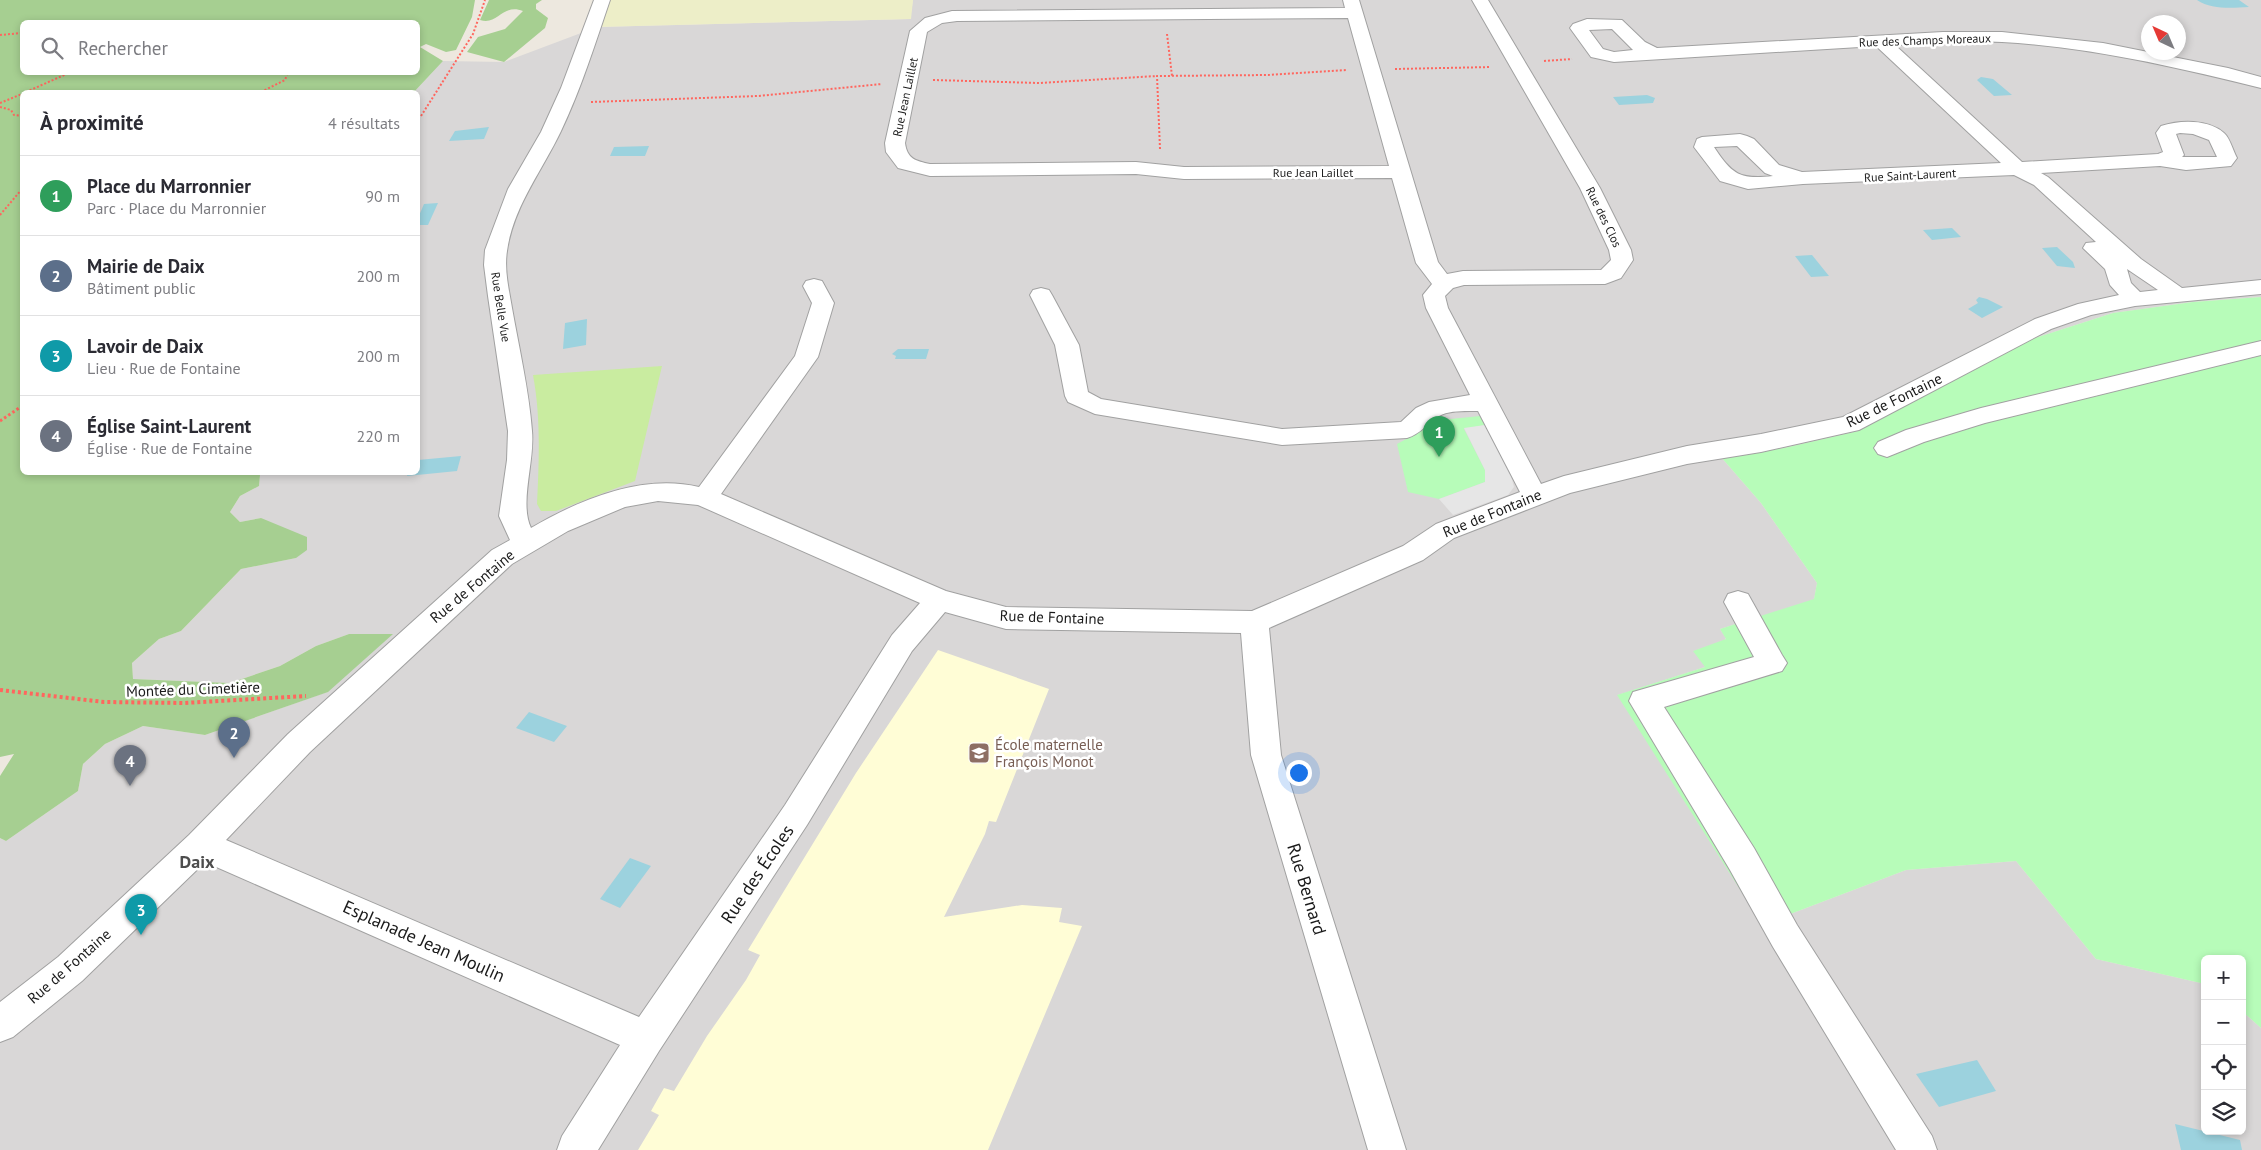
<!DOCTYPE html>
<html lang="fr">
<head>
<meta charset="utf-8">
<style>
	:root { --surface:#fff; --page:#f2f2f3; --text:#2b2b33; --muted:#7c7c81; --line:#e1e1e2; --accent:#0b8043 }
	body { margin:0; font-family:"PT Sans",sans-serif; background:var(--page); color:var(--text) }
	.controls { position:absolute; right:15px; bottom:15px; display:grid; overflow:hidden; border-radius:8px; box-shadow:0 2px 8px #0003 }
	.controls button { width:45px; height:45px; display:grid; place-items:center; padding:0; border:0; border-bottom:1px solid var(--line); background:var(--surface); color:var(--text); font:25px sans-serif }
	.compass { position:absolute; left:2141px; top:15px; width:45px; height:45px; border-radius:50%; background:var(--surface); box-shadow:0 2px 8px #0003; rotate:316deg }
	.you { position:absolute; left:1298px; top:772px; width:18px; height:18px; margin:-12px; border:4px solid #fff; border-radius:50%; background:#1a73e8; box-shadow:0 0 0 8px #1a73e833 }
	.badge { display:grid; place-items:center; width:32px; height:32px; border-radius:50%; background:var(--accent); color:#fff; font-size:16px; font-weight:700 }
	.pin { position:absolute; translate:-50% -41px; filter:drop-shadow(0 1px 2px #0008) }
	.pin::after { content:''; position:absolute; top:26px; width:18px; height:15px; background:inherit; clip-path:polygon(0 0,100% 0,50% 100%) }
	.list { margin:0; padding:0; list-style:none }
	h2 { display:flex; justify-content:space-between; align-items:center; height:65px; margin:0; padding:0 20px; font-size:21px }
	h2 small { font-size:16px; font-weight:400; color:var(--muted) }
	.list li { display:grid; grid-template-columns:32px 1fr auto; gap:15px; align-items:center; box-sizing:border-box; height:80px; padding:0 20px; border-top:1px solid var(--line) }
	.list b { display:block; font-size:19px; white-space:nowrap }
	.list p { margin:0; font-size:16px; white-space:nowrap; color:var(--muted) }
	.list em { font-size:16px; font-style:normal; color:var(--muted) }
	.icon { flex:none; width:28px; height:28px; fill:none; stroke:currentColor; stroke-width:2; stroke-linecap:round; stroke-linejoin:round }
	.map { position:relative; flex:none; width:2261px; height:1150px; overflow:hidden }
	.search { position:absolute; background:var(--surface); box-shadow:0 2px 8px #0003; left:20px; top:20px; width:400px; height:55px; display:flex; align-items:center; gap:12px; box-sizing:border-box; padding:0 18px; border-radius:8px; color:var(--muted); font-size:19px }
	.panel { position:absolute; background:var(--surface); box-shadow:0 2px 8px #0003; left:20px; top:90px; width:400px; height:385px; border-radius:8px }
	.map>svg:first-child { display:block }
	.residential { fill:#d9d7d7; fill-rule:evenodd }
	.education { fill:#fffdd6 }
	.farmland { fill:#edeec8 }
	.grass { fill:#c9eca0 }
	.forest { fill:#a6cf91; fill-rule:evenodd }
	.park { fill:#b7fcb9 }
	.parking { fill:#e6e6e6 }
	.water { fill:#9cd2de }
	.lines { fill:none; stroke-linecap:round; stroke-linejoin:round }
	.minor-casing { stroke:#a1a1a1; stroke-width:2 }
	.path-far2 { stroke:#ff665e; stroke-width:2; stroke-dasharray:2 2; stroke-linecap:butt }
	.path-far1 { stroke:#ff665e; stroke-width:3; stroke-dasharray:2.5 2.5; stroke-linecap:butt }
	.path { stroke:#ff665e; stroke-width:4; stroke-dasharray:3 3; stroke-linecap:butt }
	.minor { fill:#fff; fill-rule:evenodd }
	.labels { text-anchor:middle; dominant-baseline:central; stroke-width:5; stroke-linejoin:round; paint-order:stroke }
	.far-street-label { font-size:12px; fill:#1a1a1a; stroke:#fff }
	.street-label { font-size:15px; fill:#1a1a1a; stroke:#fff }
	.education-label { font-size:15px; fill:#785e54; stroke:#fff; text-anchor:start }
	.quarter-label { font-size:18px; font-weight:bold; fill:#4d4d4d; stroke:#fff }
	.near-street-label { font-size:18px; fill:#1a1a1a; stroke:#fff }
</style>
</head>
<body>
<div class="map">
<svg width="2261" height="1150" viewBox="0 0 2261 1150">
	<rect width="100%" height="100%" fill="#ede8df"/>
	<path class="residential" d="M 913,0 L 2261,0 L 2261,297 L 2193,302 L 2113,313 L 2026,341 L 1858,431 L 1784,448 L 1721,457 L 1761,503 L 1817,583 L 1814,600 L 1720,629 L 1726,638 L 1705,667 L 1618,695 L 1785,916 L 1906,870 L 2016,861 L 2096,959 L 2205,984 L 2205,1131 L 2242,1131 L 2242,1011 L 2261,1028 L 2261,1150 L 0,1150 L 0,838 L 6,841 L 78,791 L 83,764 L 105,744 L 143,726 L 205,735 L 327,692 L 392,634 L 349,634 L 316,646 L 280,666 L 230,683 L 133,679 L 132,663 L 159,639 L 181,631 L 241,569 L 296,558 L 261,518 L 240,522 L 230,512 L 240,496 L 259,486 L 260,475 L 255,473 L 418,472 L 418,92 L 414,92 L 443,61 L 504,62 L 597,27 L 910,19 ZM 2148,22 L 2178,22 L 2178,52 L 2148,52 Z"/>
	<path class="education" d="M 938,650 L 1049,689 L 996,822 L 989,821 L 985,834 L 944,917 L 1022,905 L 1062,908 L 1059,922 L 1082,926 L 988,1150 L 638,1150 L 659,1115 L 651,1111 L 664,1088 L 674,1091 L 707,1036 L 746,980 L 760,955 L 748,950 L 856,773 Z"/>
	<path class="farmland" d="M 610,0 L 913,0 L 911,19 L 597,27 Z"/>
	<path class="grass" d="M 662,366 L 635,481 L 556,511 L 541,511 L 537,504 C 539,460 541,418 533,375 Z"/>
	<g class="forest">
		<path d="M 0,0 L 475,0 L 472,17 L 456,50 L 446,52 L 426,44 L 420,47 L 443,61 L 414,92 L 22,92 L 22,472 L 255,473 L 260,475 L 259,486 L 240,496 L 230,512 L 240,522 L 261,518 L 307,537 L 307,550 L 296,558 L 241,569 L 181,631 L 159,639 L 132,663 L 133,679 L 230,683 L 280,666 L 316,646 L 349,634 L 393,634 L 328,692 L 205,735 L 143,726 L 105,744 L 83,764 L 78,791 L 6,841 L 0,838 L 0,776 L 14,754 L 0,757 ZM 22,22 L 418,22 L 418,72 L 22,72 Z"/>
		<path d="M 489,0 L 542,0 L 536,4 L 536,9 L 548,18 L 545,28 L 504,62 L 467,52 L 478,37 L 505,29 L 523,11 C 502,3 498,26 480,20 Z"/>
	</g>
	<g class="park">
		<path d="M 2261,297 L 2261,1028 L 2242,1011 L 2242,959 L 2205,959 L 2205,984 L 2096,959 L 2016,861 L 1906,870 L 1785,916 L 1758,918 L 1617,695 L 1705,667 L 1693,651 L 1726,639 L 1720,629 L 1814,599 L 1817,583 L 1761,503 L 1721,457 L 1784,448 L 1858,431 L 2026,341 L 2113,313 L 2193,302 Z"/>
		<path d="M 1480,416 L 1485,425 L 1464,429 L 1485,470 L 1485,482 L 1439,499 L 1408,492 L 1397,444 L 1441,420 Z"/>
	</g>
	<path class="parking" d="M 1485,425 L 1511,476 L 1514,487 L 1508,495 L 1453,515 L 1439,499 L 1485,482 L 1485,470 L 1464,428 Z"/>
	<g class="water">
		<path d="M 2197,0 L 2239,0 L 2249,7 C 2232,8 2212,10 2197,0 Z"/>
		<path d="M 1981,77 L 1993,79 L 2012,95 L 1994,96 L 1977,80 Z"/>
		<path d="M 1647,95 L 1655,98 L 1653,103 L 1619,105 L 1613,97 Z"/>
		<path d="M 489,127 L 484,139 L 449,141 L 455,131 Z"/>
		<path d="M 649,146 L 645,156 L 610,156 L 614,147 Z"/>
		<path d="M 438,203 L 428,225 L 418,225 L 418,218 L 424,204 Z"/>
		<path d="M 1952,228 L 1961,237 L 1932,240 L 1923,230 Z"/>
		<path d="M 2057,247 L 2073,262 L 2075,268 L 2057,266 L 2042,248 Z"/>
		<path d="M 1812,255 L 1829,276 L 1811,277 L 1795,256 Z"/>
		<path d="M 1979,297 L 1987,299 L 2003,307 L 1982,318 L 1968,309 L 1978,303 L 1976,300 Z"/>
		<path d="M 587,319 L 586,345 L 563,349 L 565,323 Z"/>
		<path d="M 898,349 L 929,349 L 926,359 L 895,359 L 896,356 L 892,354 Z"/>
		<path d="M 461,456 L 457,471 L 407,476 L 408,473 L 418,472 L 418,460 Z"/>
		<path d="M 529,712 L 567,726 L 554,742 L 516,728 Z"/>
		<path d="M 630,858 L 651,866 L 620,908 L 600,899 Z"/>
		<path d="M 1977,1060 L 1996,1091 L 1939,1107 L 1916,1074 Z"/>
		<path d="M 2175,1124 L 2240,1140 L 2242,1150 L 2181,1150 Z"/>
	</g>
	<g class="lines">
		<g class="minor-casing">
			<g id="minor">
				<path d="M 594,0 L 610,0 C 595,44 581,89 561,131 C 542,171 513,207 507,251 C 504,270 509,290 512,308 C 519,348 529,390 532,431 C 535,461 519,503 531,528 C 579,500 642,473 699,487 L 795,356 L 812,303 L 803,286 L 806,281 L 814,279 L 822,281 L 834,303 L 818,357 L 721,494 L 946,591 L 1006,607 L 1252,611 L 1403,546 L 1436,524 L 1520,492 L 1478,411 C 1466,411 1450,410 1439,416 C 1427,423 1421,434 1407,438 L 1282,445 L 1095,414 L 1068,402 L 1065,396 L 1055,345 L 1030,295 L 1033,290 L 1041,288 L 1049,290 L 1052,295 L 1079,345 L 1088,392 L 1101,399 L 1282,429 L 1401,422 L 1416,408 L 1429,402 L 1470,395 L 1426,308 L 1423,295 L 1432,284 L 1416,263 L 1392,178 L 1184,179 L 1136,174 L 930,176 L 898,168 L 886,152 L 885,143 L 910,31 L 925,18 L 952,11 L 1345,8 L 1343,0 L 1359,0 L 1438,262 L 1447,274 L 1463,271 L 1601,270 L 1611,260 L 1609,250 L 1580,188 L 1472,0 L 1488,0 L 1600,188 L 1631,250 L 1633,260 L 1621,278 L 1605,284 L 1464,285 L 1453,288 L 1445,296 L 1448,308 L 1541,484 L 1564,476 L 1687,446 L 1761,434 L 1843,417 L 2035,319 L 2078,304 L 2119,295 L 2110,285 L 2105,269 L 2083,248 L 2086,243 L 2096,242 L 2034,185 L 2014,175 L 1803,184 L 1748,189 L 1720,181 L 1694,147 L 1697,139 L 1702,137 L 1740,134 L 1747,136 L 1754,139 L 1779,165 L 1802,172 L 2001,163 L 1876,46 L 1614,62 L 1591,57 L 1570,28 L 1573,24 L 1587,19 L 1622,20 L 1645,42 L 1657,48 L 1943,32 L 2002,32 L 2103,43 L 2228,68 L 2261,77 L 2261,88 C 2176,67 2090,47 2002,42 C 1967,40 1931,43 1895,45 L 2022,162 L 2158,154 L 2163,152 L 2156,133 L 2161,126 C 2180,120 2208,119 2224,133 C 2230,138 2233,151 2237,158 L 2231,166 L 2186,170 L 2160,166 L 2041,173 L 2048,177 L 2141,259 L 2182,288 L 2261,280 L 2261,294 L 2135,306 L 2091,315 L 2051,329 L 1859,430 L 1761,452 L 1687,464 L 1570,493 L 1454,538 L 1423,560 L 1269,628 L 1281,755 L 1406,1150 L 1368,1150 L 1251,755 L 1241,633 L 1006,629 L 945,612 L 912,651 L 807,825 L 659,1051 L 598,1150 L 557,1150 L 562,1136 L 620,1045 L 205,862 L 82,981 L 13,1037 L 0,1042 L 0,1002 L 58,957 L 189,835 L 288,734 L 492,550 L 510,540 L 499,516 L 507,460 L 508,431 L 488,296 L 484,265 L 485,250 L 508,189 L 541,132 L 561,88 ZM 1348,18 L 1389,166 L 1184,167 L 1136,162 L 930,164 C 916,161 907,159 905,143 L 927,32 L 942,23 L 957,21 ZM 1612,29 L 1633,50 L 1614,52 L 1603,49 L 1589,30 ZM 2180,133 L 2193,134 L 2209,140 L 2217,157 L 2182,157 L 2184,155 L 2176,134 ZM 1737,146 L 1765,173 L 1773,176 C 1739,180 1732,174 1714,147 ZM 2127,269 L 2158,290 L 2140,292 L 2131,283 ZM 658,501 L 698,505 L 920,603 L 892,635 L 785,805 L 639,1017 L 226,840 L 310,752 L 512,564 L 568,531 L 625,507 Z"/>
				<path d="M 2261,341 L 2261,355 L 1985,423 L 1924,442 L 1887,457 L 1878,454 L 1874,448 L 1878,442 L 1906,430 L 1981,408 Z"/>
				<path d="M 1738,591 L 1748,594 L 1782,655 L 1787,663 L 1782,671 L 1664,707 L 1754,848 L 1797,925 L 1932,1136 L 1937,1150 L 1896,1150 L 1773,947 L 1730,870 L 1629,701 L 1633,692 L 1754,657 L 1724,602 L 1728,594 Z"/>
			</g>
		</g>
		<g class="path-far2">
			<path d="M 1167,34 L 1172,76"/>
			<path d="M 0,35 L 22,33"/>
			<path d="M 1544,61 L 1572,59"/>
			<path d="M 1395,69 L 1491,67"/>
			<path d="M 933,80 L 1039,83 L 1157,76"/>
			<path d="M 26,92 L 71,72"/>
			<path d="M 261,92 L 285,80 L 288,72"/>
			<path d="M 591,102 L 758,96 L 882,84"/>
			<path d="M 0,103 L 22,94"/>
			<path d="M 0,107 L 11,110 L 14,115 L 22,116"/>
			<path d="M 421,116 L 473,34 L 485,0"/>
			<path d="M 1160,149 L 1157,76 L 1268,75 L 1346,70"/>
			<path d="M 0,215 L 22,189"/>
		</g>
		<path class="path-far1" d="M 0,421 L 22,406"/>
		<path class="path" d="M 0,690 L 104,702 L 184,703 L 306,696"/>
		<use href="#minor" class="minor"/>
	</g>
	<defs>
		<g id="school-square" transform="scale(1.125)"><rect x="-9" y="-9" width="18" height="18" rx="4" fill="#8d6e63" stroke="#fff"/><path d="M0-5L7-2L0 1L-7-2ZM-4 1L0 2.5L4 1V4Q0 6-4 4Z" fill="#fff"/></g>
	</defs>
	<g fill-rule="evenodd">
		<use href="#school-square" x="979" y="753"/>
	</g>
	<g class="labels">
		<g class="far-street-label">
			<text transform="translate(1925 40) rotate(-2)">Rue des Champs Moreaux</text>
			<text transform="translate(905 97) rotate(-78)">Rue Jean Laillet</text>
			<text x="1313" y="172">Rue Jean Laillet</text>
			<text transform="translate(1910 175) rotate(-3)">Rue Saint-Laurent</text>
			<text transform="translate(1604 217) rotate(64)">Rue des Clos</text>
			<text transform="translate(501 307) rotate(81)">Rue Belle Vue</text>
		</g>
		<g class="street-label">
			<text transform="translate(1894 400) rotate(-26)">Rue de Fontaine</text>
			<text transform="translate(1492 513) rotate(-22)">Rue de Fontaine</text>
			<text transform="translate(472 586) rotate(-40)">Rue de Fontaine</text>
			<text transform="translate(1052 617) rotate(2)">Rue de Fontaine</text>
			<text transform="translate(193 689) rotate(-2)">Montée du Cimetière</text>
			<text transform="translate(69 966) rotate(-41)">Rue de Fontaine</text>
		</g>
		<g class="education-label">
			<text x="995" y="744">École maternelle<tspan x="995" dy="17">François Monot</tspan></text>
		</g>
		<g class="quarter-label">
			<text x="197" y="861">Daix</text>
		</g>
		<g class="near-street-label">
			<text transform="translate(757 874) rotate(-56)">Rue des Écoles</text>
			<text transform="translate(1307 889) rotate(73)">Rue Bernard</text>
			<text transform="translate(424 941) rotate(24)">Esplanade Jean Moulin</text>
		</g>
	</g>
</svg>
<div class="controls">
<button>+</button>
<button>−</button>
<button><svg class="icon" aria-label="locate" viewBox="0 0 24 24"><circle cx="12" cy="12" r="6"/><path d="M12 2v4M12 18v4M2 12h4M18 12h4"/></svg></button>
<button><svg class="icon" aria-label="layers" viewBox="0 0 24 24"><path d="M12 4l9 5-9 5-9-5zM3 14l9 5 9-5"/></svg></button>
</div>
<svg class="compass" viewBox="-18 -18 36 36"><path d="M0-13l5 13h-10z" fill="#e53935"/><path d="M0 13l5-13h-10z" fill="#7c7c81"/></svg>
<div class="you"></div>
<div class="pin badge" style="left:1439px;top:457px;background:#2e9e5b">1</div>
<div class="pin badge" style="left:234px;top:758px;background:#5c6f8a">2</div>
<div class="pin badge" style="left:141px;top:935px;background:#0f9aa8">3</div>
<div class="pin badge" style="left:130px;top:786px;background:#6b7280">4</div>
<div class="search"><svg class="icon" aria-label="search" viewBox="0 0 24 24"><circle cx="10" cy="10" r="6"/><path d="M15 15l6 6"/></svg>Rechercher</div>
<section class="panel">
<h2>À proximité<small>4 résultats</small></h2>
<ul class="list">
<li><span class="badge" style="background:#2e9e5b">1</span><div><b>Place du Marronnier</b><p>Parc · Place du Marronnier</p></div><em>90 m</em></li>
<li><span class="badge" style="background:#5c6f8a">2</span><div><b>Mairie de Daix</b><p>Bâtiment public</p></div><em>200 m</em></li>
<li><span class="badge" style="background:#0f9aa8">3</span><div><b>Lavoir de Daix</b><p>Lieu · Rue de Fontaine</p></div><em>200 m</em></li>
<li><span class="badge" style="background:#6b7280">4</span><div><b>Église Saint-Laurent</b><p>Église · Rue de Fontaine</p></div><em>220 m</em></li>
</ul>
</section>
</div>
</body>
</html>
